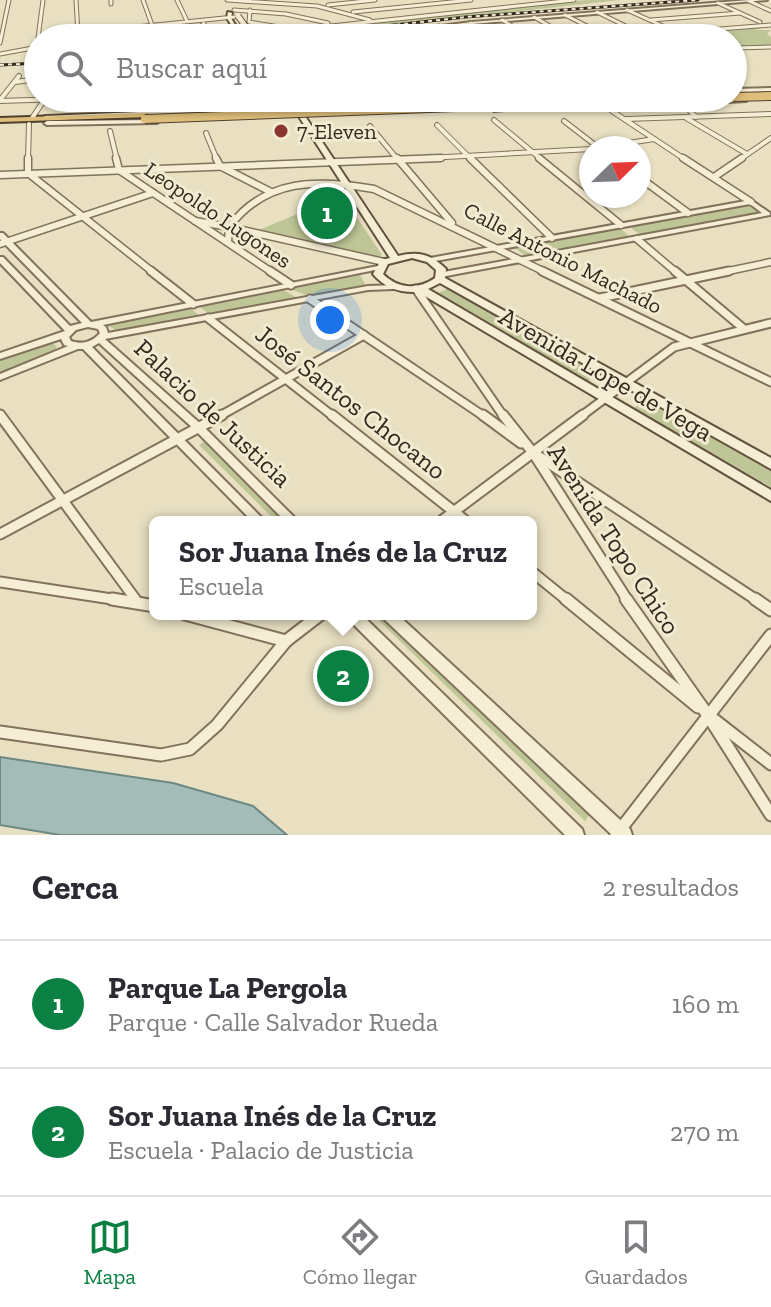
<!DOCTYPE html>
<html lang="es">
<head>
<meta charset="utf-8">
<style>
	:root { --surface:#fff; --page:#f7f7f7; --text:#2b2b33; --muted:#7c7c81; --line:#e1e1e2; --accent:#0b8043 }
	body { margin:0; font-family:"Zilla Slab",serif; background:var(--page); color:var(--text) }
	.compass { position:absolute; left:579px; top:136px; width:72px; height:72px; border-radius:50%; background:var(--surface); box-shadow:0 2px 6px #0004; rotate:67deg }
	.you { position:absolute; left:330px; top:320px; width:28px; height:28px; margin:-20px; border:6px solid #fff; border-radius:50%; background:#1a73e8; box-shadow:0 0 0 12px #1a73e833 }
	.badge { display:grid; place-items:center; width:52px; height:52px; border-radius:50%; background:var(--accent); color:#fff; font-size:26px; font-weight:700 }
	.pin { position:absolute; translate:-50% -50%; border:4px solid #fff; box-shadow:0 2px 8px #0006 }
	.popup { position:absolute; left:149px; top:516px; width:388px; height:104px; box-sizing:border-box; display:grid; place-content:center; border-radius:12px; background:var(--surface); filter:drop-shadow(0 2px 6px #0005); font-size:26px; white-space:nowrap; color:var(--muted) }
	.popup b { font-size:30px; color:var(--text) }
	.popup::after { content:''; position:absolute; left:50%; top:100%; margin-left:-16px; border:16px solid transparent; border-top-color:var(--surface) }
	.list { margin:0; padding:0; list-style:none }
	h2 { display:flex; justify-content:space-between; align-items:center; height:104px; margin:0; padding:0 32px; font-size:34px }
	h2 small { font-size:26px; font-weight:400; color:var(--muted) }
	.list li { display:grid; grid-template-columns:52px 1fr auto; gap:24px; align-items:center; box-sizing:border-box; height:128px; padding:0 32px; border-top:2px solid var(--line) }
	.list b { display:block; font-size:30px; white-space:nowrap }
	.list p { margin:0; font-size:26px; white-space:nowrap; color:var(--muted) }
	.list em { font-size:26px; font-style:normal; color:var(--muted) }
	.icon { flex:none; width:44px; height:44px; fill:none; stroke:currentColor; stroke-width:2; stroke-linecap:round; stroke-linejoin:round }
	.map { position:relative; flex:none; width:771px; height:835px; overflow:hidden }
	.search { position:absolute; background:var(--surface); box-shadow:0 2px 6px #0004; left:24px; right:24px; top:24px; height:88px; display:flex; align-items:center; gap:20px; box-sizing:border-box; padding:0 28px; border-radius:44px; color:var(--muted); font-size:30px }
	.sheet { height:360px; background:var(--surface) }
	nav { display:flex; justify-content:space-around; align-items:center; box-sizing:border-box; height:112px; border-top:2px solid var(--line); background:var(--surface); font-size:22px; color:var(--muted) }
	nav a { display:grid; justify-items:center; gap:4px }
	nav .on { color:var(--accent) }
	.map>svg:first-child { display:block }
	.green { fill:#bec697 }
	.water { fill:#a4bcb7; stroke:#6c8984; stroke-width:2 }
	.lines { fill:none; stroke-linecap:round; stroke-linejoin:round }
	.minor-far5-casing { stroke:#82725b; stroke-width:5 }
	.minor-far4-casing { stroke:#82725b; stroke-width:6 }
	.minor-far3-casing { stroke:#82725b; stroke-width:9 }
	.minor-far2-casing { stroke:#82725b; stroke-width:11 }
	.minor-far1-casing { stroke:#82725b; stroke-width:13 }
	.minor-casing { stroke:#82725b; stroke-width:15 }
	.tertiary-casing { stroke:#82725b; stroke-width:4 }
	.secondary-casing { stroke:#63533e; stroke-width:4 }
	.trunk-casing { stroke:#50402f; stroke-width:4 }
	.minor-far5 { stroke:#f5edd4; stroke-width:3 }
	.minor-far4 { stroke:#f5edd4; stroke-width:4 }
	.minor-far3 { stroke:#f5edd4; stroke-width:6 }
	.minor-far2 { stroke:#f5edd4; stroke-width:7 }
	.minor-far1 { stroke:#f5edd4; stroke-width:9 }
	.minor { stroke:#f5edd4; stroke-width:11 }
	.tertiary { fill:#f5edd4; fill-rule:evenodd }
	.secondary { fill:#f5edd4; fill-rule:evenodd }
	.trunk { fill:#debe7a; fill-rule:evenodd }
	.rail-casing { stroke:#33291e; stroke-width:3 }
	.rail { stroke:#f2ead1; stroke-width:2; stroke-dasharray:4; stroke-linecap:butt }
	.secondary-bridge-casing { stroke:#63533e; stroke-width:7; stroke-linecap:butt }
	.trunk-bridge-casing { stroke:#50402f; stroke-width:10; stroke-linecap:butt }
	.secondary-bridge { stroke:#f5edd4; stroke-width:5 }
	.trunk-bridge { stroke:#debe7a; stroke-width:8 }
	.wall { fill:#a9886a }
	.poi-dot { fill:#8b3530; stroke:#f2ead1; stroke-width:3 }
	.labels { text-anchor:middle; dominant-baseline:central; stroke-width:6; stroke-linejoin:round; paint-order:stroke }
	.far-poi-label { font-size:22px; fill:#33291e; stroke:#f2ead1; text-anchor:start }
	.far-street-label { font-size:22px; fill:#33291e; stroke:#f2ead1 }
	.street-label { font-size:26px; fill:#33291e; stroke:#f2ead1 }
</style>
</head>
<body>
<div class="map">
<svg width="771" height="835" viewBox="0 0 771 835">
	<rect width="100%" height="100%" fill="#e9e0c2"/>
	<g class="green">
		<path d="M 586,0 L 621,0 L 275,38 L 258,38 L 255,35 Z"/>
		<path d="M 771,26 L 755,30 L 771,30 L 767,34 L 771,37 L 771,45 L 733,46 L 733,38 L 697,38 L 684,32 Z"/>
		<path d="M 342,195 L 382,255 L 377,258 L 259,230 Z"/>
		<path d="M 750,204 L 762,213 L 640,235 L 630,227 Z"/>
		<path d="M 620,228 L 630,237 L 525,256 L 515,248 Z"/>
		<path d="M 360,275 L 366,286 L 308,296 L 291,289 Z"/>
		<path d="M 449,288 L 601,371 L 588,381 L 438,293 Z"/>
		<path d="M 284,290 L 297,298 L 209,314 L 197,305 Z"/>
		<path d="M 189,307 L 201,317 L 117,331 L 104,323 Z"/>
		<path d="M 54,344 L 57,347 L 55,350 L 0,372 L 0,361 L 38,345 Z"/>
		<path d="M 647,397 L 771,467 L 771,487 L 634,408 Z"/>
		<path d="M 204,442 L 288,522 L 277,522 L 199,445 Z"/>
		<path d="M 372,614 L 385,614 L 591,812 L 585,821 Z"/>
	</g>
	<path class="water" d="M 0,757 L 173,783 L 253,806 L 287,835 L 60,835 L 0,825 Z"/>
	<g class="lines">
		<g class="minor-far5-casing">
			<g id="minor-far5">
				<path d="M 76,0 L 78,34"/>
				<path d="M 111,0 L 111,4"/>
				<path d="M 143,0 L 152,25"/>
				<path d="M 177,0 L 187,21"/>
				<path d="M 227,0 L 317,6 L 370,20"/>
				<path d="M 749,1 L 771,11"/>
				<path d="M 718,3 L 760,22"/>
				<path d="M 328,5 L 375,0"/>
				<path d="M 234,10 L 286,14 L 328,23"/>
				<path d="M 250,10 L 249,22 L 285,28"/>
				<path d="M 627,10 L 674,31"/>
				<path d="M 353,12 L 471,0"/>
				<path d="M 597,12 L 646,36"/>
				<path d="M 565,15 L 611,38"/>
				<path d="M 534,17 L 571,38"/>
				<path d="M 502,20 L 532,38"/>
				<path d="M 651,20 L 740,13"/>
				<path d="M 204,23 L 201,26 L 210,38"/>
				<path d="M 471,23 L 495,38"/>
				<path d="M 439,26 L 456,38"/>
				<path d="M 167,27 L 174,38"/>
				<path d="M 136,30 L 138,38"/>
				<path d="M 406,30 L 416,38"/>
				<path d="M 374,34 L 378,38"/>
				<path d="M 644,35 L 771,25"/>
				<path d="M 38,38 L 43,0"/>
				<path d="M 65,38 L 97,31 L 234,17"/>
				<path d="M 220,38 L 574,0"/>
				<path d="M 0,43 L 9,0"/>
				<path d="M 733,48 L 771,47"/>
				<path d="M 0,54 L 38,47"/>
			</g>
		</g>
		<g class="minor-far4-casing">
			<g id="minor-far4">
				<path d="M 15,82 L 38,79"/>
				<path d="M 230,98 L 237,116"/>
				<path d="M 0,100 L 19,76"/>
				<path d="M 0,101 L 94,98"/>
				<path d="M 682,103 L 696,117"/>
				<path d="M 612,111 L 686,160"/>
				<path d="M 32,118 L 45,99"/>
				<path d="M 686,118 L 747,154"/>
				<path d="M 626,119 L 771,114"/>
				<path d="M 494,120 L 542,160"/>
				<path d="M 564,121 L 599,148"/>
				<path d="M 437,125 L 472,160"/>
				<path d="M 370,126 L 398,160"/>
				<path d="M 110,131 L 117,160"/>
				<path d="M 206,133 L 217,160"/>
				<path d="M 596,148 L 654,139"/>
				<path d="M 28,160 L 29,124"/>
				<path d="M 391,160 L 591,149"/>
				<path d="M 739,160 L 771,138"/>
			</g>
		</g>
		<g class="minor-far3-casing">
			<g id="minor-far3">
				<path d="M 28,158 L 28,173 L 154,273"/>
				<path d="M 116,158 L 119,170 L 273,273"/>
				<path d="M 216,158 L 220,166 L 271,192"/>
				<path d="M 397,158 L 452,223"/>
				<path d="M 470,158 L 552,238"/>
				<path d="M 539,158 L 621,225"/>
				<path d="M 683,158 L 751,202"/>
				<path d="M 0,175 L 441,158"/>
				<path d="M 639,177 L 688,213"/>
				<path d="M 714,177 L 742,158"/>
				<path d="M 195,221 L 229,227 C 266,178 318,179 374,189 L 547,273"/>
				<path d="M 637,239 L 677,273"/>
				<path d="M 228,242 L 229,227 L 384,262"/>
				<path d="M 0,244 L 153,193"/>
				<path d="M 719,273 L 771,262"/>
			</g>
		</g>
		<g class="minor-far2-casing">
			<g id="minor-far2">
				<path d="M 151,271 L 193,304"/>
				<path d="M 270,271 L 291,285"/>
				<path d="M 542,271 L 771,382"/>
				<path d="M 675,271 L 744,329"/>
				<path d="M 416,289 L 504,417"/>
				<path d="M 600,298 L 729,271"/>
				<path d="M 310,299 L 485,417"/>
				<path d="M 208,318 L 334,417"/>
				<path d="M 218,417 L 364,335"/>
				<path d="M 580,417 L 674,347 L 771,323"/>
			</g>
		</g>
		<g class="minor-far1-casing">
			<g id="minor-far1">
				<path d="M 0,415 L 136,600"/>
				<path d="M 332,415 L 467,522"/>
				<path d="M 483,415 L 521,443"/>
				<path d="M 503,415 L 534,454 L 628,601"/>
				<path d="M 538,456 L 758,601"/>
				<path d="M 440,522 L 583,415"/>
				<path d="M 0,534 L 222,415"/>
				<path d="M 531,571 L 568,601"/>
				<path d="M 0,582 L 125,601"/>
			</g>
		</g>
		<g class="minor-casing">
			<g id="minor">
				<path d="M 112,599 L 155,606"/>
				<path d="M 566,599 L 698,707"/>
				<path d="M 626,599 L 707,714 L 771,815"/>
				<path d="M 755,599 L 771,610"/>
				<path d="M 185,614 L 286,641"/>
				<path d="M 712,718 L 771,764"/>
				<path d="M 0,732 L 161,755 L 190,749 L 217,725 L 286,641 L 321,614"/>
				<path d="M 616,835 L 771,635"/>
			</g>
		</g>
		<g class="tertiary-casing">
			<g id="tertiary">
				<path d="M 750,0 L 767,0 L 471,24 L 362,38 L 350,38 L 471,22 Z"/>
				<path d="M 771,88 L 771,92 L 733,93 L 733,89 Z"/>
				<path d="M 744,98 L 747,100 L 746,101 L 638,107 L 615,102 L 618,100 L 638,103 Z"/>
				<path d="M 449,99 L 542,99 L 545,101 L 542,103 L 449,103 L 45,120 L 42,118 L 45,116 Z"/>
				<path d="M 542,104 L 543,105 L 540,107 L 494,111 L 491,109 L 494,107 Z"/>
				<path d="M 155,120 L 158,122 L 157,123 L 47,125 L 44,123 L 47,121 Z"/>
				<path d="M 751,200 L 770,213 L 770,215 L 441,277 L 438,277 L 438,273 L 762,213 L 750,204 L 430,262 L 426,260 L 430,258 Z"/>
				<path d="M 0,233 L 3,233 L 91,322 L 383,265 L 384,267 L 380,269 L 103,325 L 106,327 L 108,333 L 368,286 L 397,285 L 398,287 L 394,289 L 368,290 L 105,339 L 203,426 L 299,522 L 286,522 L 195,430 L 99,343 L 92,347 L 266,522 L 253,522 L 83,349 L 78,349 L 0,380 L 0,374 L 68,346 L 64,345 L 61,339 L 0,359 L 0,353 L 65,331 L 0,263 L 0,257 L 3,257 L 70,326 L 82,323 L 0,239 ZM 88,327 L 98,329 L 100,333 C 92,342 83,345 71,341 L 69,337 L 76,330 Z"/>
				<path d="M 346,614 L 361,614 L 582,829 L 584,835 L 565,835 L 347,618 Z"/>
				<path d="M 382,614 L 397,614 L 630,829 L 632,835 L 612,835 L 383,618 Z"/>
			</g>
		</g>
		<g class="secondary-casing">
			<g id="secondary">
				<path d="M 228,12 L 232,13 L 231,18 L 243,38 L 239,38 L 227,18 Z"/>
				<path d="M 287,98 L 293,98 L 398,256 C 418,251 431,254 446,269 L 445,278 L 771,458 L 771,469 L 440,283 L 428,289 L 771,490 L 771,501 L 418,292 C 399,293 385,288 373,274 L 381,260 L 390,258 ZM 412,258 L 427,262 L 436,270 L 435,278 C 418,290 398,289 383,274 L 388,264 Z"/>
			</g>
		</g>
		<g class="trunk-casing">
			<g id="trunk">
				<path d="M 648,98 L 718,98 L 714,100 L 507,107 L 503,105 L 507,103 Z"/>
				<path d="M 149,113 L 150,115 L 146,117 L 0,122 L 0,118 Z"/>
			</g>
		</g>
		<use href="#minor-far5" class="minor-far5"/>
		<use href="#minor-far4" class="minor-far4"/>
		<use href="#minor-far3" class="minor-far3"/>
		<use href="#minor-far2" class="minor-far2"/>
		<use href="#minor-far1" class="minor-far1"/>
		<use href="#minor" class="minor"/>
		<use href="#tertiary" class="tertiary"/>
		<use href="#secondary" class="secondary"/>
		<use href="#trunk" class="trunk"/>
		<g class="rail-casing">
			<g id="rail">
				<path d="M 277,38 L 466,17 L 698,0"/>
				<path d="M 0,65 L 38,63"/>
			</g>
		</g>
		<use href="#rail" class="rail"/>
		<g class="secondary-bridge-casing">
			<path id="secondary-bridge" d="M 238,16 L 254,38"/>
		</g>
		<g class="trunk-bridge-casing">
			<g id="trunk-bridge">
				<path d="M 733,97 L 771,96"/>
				<path d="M 145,119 L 507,105"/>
			</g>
		</g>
		<use href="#secondary-bridge" class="secondary-bridge"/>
		<use href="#trunk-bridge" class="trunk-bridge"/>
	</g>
	<path class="wall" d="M 319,98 L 332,98 L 332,101 L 322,101 Z"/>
	<circle class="poi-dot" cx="281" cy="131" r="8"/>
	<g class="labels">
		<g class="far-poi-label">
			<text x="297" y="131">7-Eleven</text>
		</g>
		<g class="far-street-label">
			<text transform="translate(218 215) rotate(34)">Leopoldo Lugones</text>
			<text transform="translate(563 258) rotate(27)">Calle Antonio Machado</text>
		</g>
		<g class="street-label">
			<text transform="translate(606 374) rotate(30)">Avenida Lope de Vega</text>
			<text transform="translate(351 402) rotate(38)">José Santos Chocano</text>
			<text transform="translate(213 413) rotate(43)">Palacio de Justicia</text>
			<text transform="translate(614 539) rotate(57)">Avenida Topo Chico</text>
		</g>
	</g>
</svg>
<svg class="compass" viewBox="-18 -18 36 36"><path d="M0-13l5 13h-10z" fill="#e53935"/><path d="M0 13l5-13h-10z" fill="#7c7c81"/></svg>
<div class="you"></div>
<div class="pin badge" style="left:327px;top:213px">1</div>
<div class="pin badge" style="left:343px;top:676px">2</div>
<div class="popup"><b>Sor Juana Inés de la Cruz</b>Escuela</div>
<div class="search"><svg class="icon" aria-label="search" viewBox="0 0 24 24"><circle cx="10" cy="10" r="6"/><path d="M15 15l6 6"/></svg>Buscar aquí</div>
</div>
<section class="sheet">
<h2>Cerca<small>2 resultados</small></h2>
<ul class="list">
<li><span class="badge">1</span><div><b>Parque La Pergola</b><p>Parque · Calle Salvador Rueda</p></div><em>160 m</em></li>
<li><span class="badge">2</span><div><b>Sor Juana Inés de la Cruz</b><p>Escuela · Palacio de Justicia</p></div><em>270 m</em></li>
</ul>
</section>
<nav>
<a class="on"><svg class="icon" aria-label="map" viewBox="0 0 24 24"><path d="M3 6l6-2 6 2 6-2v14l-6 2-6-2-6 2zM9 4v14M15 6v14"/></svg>Mapa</a>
<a><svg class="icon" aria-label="directions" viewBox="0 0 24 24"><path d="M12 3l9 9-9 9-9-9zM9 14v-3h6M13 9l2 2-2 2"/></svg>Cómo llegar</a>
<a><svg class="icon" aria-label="saved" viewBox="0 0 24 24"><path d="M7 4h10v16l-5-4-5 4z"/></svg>Guardados</a>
</nav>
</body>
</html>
